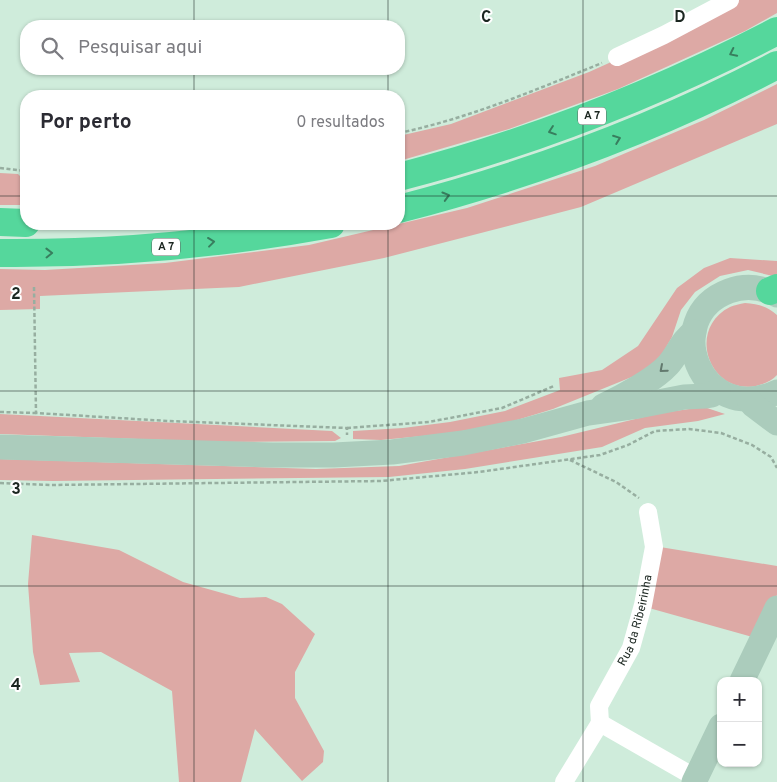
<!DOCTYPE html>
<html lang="pt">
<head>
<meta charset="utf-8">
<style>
	:root { --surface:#fff; --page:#f2f2f3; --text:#2b2b33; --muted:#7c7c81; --line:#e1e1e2 }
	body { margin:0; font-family:Overpass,sans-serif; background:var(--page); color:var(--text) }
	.controls { position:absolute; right:15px; bottom:15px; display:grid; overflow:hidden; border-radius:10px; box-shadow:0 1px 4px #0004 }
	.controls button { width:45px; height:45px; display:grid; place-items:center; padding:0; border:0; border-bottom:1px solid var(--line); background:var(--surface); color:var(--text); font:25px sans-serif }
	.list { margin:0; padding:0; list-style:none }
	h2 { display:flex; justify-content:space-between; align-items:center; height:65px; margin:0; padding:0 20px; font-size:21px }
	h2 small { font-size:16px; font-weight:400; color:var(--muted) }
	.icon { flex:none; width:28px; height:28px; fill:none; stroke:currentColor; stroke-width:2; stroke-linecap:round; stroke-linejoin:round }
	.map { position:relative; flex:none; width:777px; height:782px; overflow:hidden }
	.search { position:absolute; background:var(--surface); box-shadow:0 1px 4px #0004; left:20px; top:20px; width:385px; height:55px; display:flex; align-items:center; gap:12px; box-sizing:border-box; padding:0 18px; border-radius:20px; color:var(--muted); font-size:19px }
	.panel { position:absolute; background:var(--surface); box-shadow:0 1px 4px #0004; left:20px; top:90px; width:385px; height:140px; border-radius:20px }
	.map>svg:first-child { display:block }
	.green { fill:#dda9a5 }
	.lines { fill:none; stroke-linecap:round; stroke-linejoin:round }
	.path { stroke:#97aea0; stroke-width:2.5; stroke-dasharray:4 2.5; stroke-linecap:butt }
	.street { stroke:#fff; stroke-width:18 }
	.secondary { stroke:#abccbc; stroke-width:25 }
	.highway { stroke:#55d79c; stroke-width:28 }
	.oneway { stroke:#387e5e }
	.oneway2 { stroke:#63796e }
	.grid { fill:none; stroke:#1b2620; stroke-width:1; stroke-opacity:0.55 }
	.labels { text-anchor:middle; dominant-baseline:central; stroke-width:4; stroke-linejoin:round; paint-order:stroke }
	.shield { fill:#fff; stroke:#5f6763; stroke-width:1 }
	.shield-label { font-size:11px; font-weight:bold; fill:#1b2620 }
	.street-label { font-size:12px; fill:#1b2620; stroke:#fff }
	.grid-label { font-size:16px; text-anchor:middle; font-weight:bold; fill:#1b2620; stroke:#fff; stroke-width:4; stroke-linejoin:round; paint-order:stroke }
</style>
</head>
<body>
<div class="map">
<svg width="777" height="782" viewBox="0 0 777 782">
	<rect width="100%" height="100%" fill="#cfecdb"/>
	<g class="green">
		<path d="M 739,0 L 777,0 L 777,13 L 745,31 L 618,89 L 509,129 L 399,161 L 399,136 L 451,124 L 589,72 L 680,31 Z"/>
		<path d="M 777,84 L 777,124 L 581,207 L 384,258 L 239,287 L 40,296 L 40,309 L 0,310 L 0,269 L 45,270 L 165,263 L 309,245 L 467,208 L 595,166 L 704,120 Z"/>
		<path d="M 0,173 L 18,174 L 26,182 L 26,205 L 0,205 Z"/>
		<path d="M 730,258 L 777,261 L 777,277 L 748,270 L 720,276 L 695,292 L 681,310 L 672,337 L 661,356 L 644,372 L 553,409 L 504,424 L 444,434 L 381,440 L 353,439 L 353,431 L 403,428 L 450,422 L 505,411 L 560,390 L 559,378 L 602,370 L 638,346 L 677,288 L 704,268 Z"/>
		<path d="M 745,303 C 758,304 767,306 777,315 L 777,375 C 772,381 764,384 756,386 C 709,395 686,329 730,307 C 734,305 740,304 745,303 Z"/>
		<path d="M 704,407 L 725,414 L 698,421 L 645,428 L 602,447 L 465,469 L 389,477 L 53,481 L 0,480 L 0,459 L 316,469 L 399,466 L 561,437 L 660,413 Z"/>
		<path d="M 0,414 L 332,431 L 341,438 L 335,441 L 221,442 L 0,434 Z"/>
		<path d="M 32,535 L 119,550 L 183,582 L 240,598 L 266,597 L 282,604 L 315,634 L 295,672 L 295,698 L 324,751 L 323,762 L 302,781 L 255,729 L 241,782 L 179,782 L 172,691 L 101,652 L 69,653 L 80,682 L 40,685 L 33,652 L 28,584 Z"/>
		<path d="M 660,547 L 777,566 L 777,595 L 756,638 L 649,608 Z"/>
	</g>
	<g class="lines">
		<g class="path">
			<path d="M 399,133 C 470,118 535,90 602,63"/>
			<path d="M 0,168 L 26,171"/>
			<path d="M 34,287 L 36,413 L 168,421 L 347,428 L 347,435"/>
			<path d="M 0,412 L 36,413"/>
			<path d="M 347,428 L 429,422 L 502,408 L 554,386"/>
			<path d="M 570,460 L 616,482 L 639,498"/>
			<path d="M 0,483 L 50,485 L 381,481 L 479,472 L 600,455 L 628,445 L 655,431 L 689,429 L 721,433 L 752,445 L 771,457 L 777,468"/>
		</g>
		<g class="street">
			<path d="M 617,57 L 664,35 L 730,0"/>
			<path id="s1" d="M 600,723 L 599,706 L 631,648 L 643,605 L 654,547 L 648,512"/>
			<path d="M 600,723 L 696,778"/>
			<path d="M 564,782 L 600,723"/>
		</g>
		<g class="secondary">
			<path d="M 777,295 C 762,287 745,285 729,291 C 659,317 700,428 777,392"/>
			<path d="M 749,400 L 753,405 L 777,423"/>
			<path d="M 603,406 C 622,397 654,380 668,365 C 678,354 682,340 694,332"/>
			<path d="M 0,447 L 272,455 L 334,455 L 392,452 L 463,443 L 523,431 L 588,413 L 638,406 L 684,397 L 706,396 L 712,395 L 718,390"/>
			<path d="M 742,681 L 777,608"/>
			<path d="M 694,782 L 721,726"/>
		</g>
		<g class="highway">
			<path d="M 399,177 C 531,143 656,94 777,31"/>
			<path d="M 399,209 C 530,175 657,128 777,65"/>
			<path d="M 0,222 L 26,223"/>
			<path d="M 0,253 C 111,254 221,244 331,224"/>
			<path d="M 770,291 L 777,288"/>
		</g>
	</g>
	<defs><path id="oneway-chevron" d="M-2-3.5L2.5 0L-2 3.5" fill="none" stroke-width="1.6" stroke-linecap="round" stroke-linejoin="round" transform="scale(1.25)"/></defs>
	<g class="oneway">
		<use href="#oneway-chevron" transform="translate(733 53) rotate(154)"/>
		<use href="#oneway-chevron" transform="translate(552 131) rotate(161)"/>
		<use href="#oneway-chevron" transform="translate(617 139) rotate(-21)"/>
		<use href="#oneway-chevron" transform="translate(446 196) rotate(-16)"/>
		<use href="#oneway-chevron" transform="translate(211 242) rotate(-7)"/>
		<use href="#oneway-chevron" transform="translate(49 253) rotate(-1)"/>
	</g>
	<use class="oneway2" href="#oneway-chevron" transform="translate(663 369) rotate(139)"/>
	<path class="grid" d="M 194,0 L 194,26M 388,0 L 388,26M 583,0 L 583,782M 194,69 L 194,96M 388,69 L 388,96M 0,196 L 26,196M 399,196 L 777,196M 194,224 L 194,782M 388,224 L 388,782M 0,391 L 777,391M 0,586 L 777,586"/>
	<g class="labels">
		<g class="shield">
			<rect x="578" y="107.5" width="28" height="17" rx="4"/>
			<rect x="152" y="238.5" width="28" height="17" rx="4"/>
		</g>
		<g class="shield-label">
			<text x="592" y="116">A 7</text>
			<text x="166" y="247">A 7</text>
		</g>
		<g class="street-label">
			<text stroke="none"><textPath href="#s1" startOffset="111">Rua da Ribeirinha</textPath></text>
		</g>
	</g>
	<g class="grid-label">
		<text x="486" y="22">C</text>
		<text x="680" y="22">D</text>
		<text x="16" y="299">2</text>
		<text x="16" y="494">3</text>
		<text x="16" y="690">4</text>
	</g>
</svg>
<div class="controls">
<button>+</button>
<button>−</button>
</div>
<div class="search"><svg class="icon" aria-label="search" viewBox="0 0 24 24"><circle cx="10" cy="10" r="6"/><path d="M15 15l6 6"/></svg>Pesquisar aqui</div>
<section class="panel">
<h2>Por perto<small>0 resultados</small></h2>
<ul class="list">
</ul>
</section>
</div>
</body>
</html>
